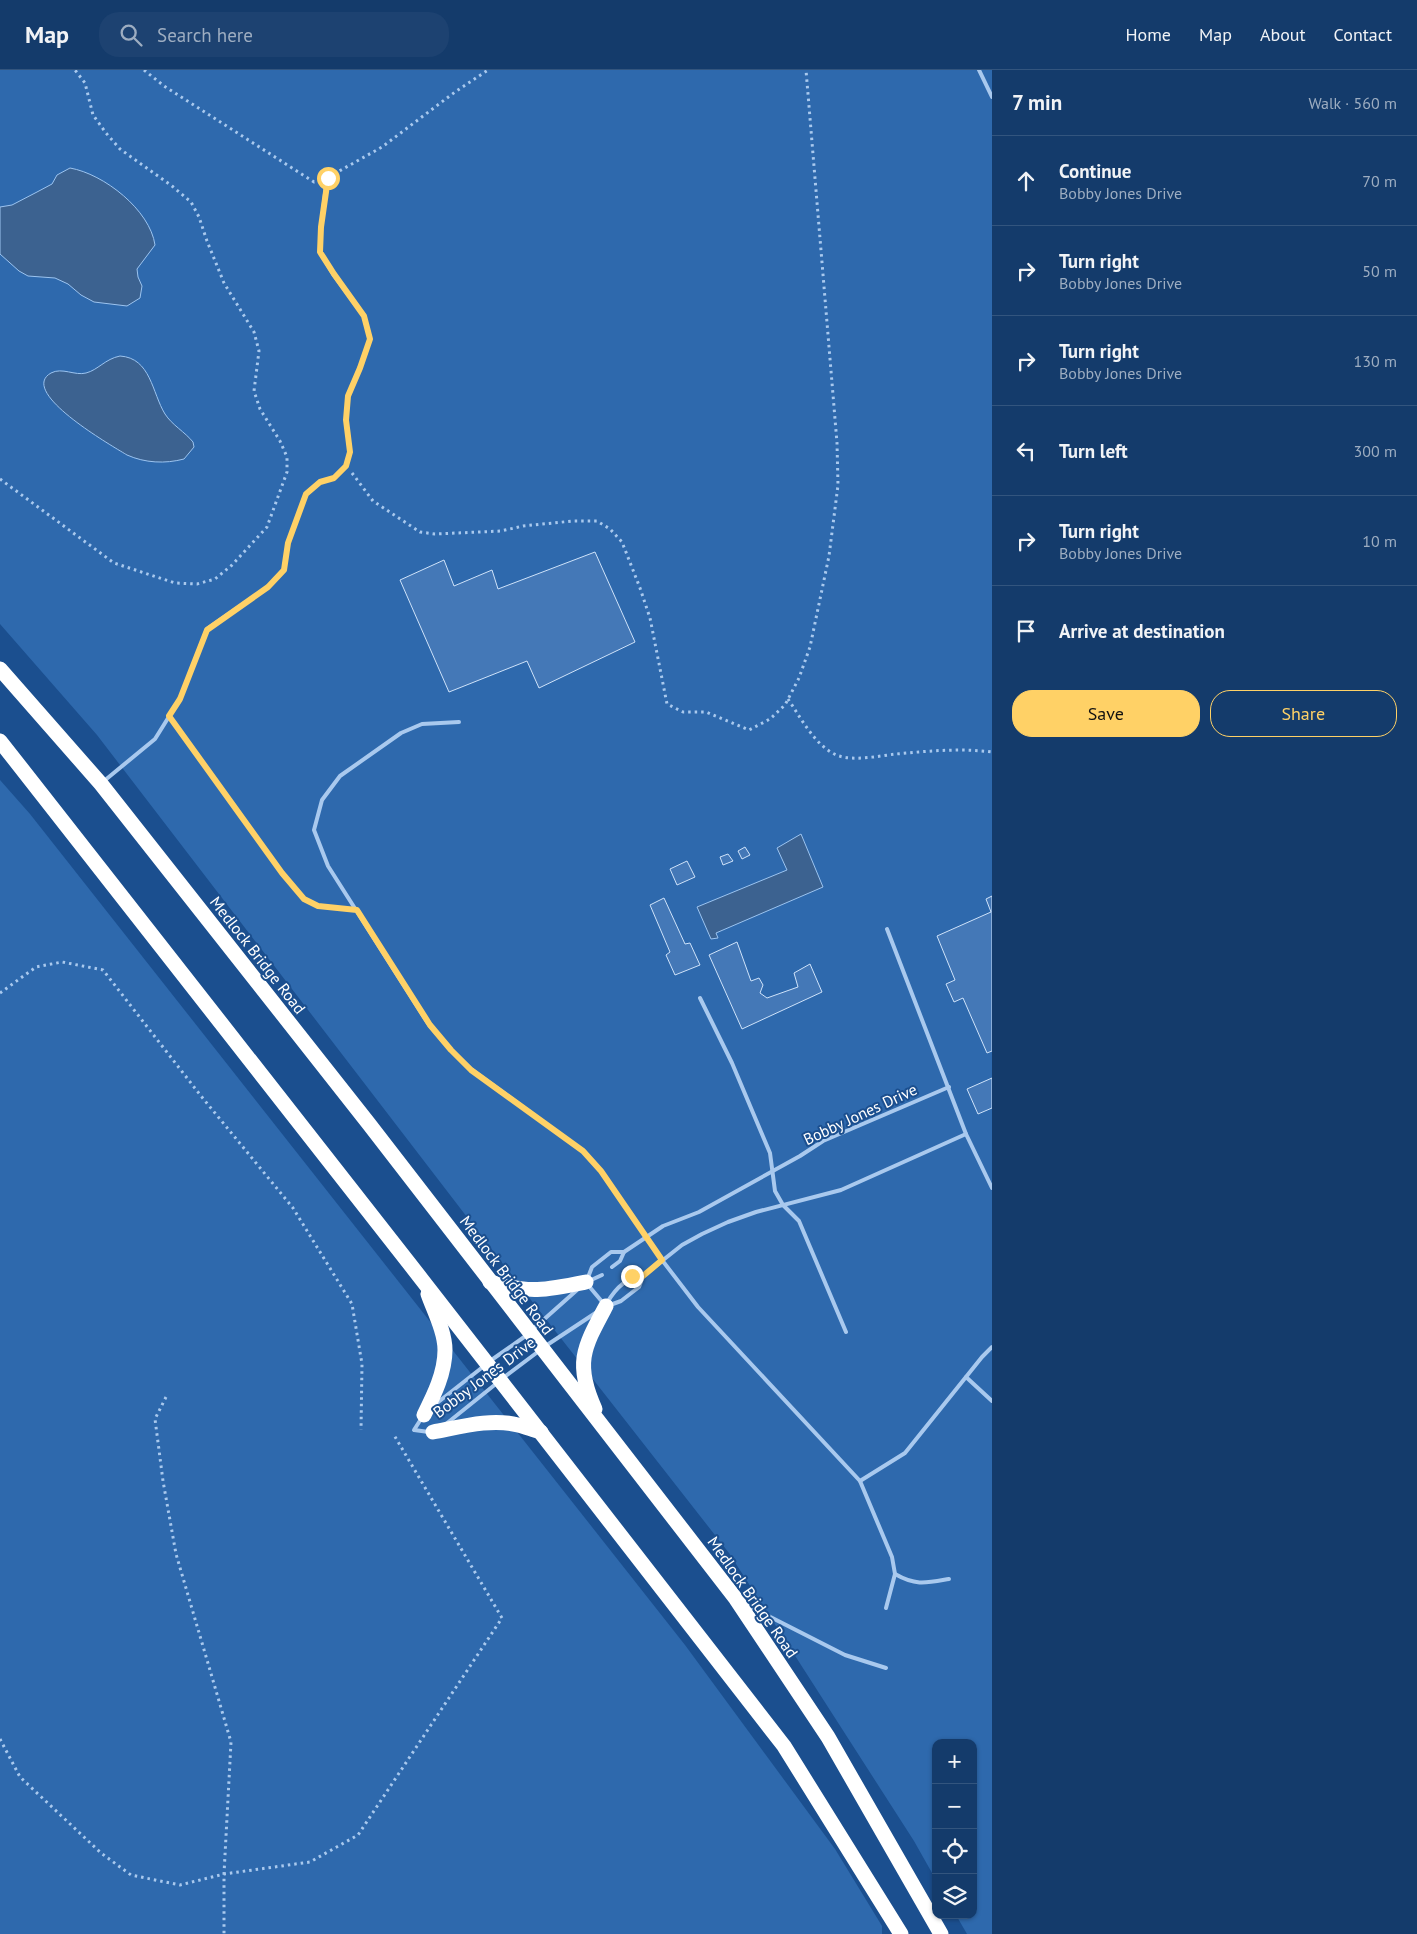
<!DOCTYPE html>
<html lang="en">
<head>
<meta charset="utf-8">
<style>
	:root { --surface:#143b6b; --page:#1d4271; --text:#f1f3f6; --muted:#9dadc1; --line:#33557e; --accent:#ffd166 }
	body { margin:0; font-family:"PT Sans",sans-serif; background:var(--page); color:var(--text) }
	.controls { position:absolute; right:15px; bottom:15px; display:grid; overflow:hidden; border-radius:10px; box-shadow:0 1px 4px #0004 }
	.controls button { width:45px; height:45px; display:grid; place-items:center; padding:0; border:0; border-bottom:1px solid var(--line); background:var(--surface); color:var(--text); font:25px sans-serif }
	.stop { position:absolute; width:15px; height:15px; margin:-11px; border:4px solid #ffd166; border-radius:50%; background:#fff }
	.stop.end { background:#ffd166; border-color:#fff; box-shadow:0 1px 5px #0008 }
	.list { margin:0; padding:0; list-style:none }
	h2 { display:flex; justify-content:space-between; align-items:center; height:65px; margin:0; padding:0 20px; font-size:21px }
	h2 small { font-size:16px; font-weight:400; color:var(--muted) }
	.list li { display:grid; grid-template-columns:32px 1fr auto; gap:15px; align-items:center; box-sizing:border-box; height:90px; padding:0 20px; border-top:1px solid var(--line) }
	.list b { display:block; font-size:19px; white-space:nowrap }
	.list p { margin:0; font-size:16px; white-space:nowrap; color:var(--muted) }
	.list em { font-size:16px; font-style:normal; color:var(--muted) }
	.actions { display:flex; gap:10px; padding:15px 20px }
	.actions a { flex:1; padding:11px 0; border:1px solid var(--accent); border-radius:20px; text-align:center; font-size:18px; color:var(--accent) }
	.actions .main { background:var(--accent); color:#111 }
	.icon { flex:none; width:28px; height:28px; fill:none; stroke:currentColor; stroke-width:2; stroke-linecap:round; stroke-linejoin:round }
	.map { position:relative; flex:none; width:992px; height:1864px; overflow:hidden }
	header { display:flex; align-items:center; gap:30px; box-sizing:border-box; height:70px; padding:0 25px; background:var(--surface); border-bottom:1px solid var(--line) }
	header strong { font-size:24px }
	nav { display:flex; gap:28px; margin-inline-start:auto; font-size:18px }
	.search { width:350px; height:45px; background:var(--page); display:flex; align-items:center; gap:12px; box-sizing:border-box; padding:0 18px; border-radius:20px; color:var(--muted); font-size:19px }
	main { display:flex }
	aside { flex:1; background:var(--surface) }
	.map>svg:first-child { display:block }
	.green { fill:#2e69ad }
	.water { fill:#3c6290; stroke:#9cc4f0 }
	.building { fill:#4478b7; stroke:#cfe3fa }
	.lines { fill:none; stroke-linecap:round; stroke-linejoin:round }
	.path { stroke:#a9c9ee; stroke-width:3; stroke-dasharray:2.5 4; stroke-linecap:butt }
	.lane { stroke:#a9c9ee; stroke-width:4 }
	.highway { stroke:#fff; stroke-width:15 }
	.route { stroke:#ffd166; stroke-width:6 }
	.labels { text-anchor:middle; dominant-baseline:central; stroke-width:4; stroke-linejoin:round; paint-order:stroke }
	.street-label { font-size:16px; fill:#fff; stroke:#1b4f8f }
</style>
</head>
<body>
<header>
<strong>Map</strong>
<div class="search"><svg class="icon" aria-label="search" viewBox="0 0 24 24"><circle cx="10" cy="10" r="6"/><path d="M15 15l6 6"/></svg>Search here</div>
<nav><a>Home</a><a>Map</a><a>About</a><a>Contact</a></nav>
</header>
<main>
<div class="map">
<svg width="992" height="1864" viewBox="0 0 992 1864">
	<rect width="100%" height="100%" fill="#1b4f8f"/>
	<g class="green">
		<path d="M 0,0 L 992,0 L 992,1864 L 967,1864 L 956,1845 L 973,1845 L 973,1673 L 936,1673 L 936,1810 L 914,1771 L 729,1483 L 513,1207 L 97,665 L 0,554 Z"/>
		<path d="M 0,710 L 30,744 L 685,1575 L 835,1779 L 882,1856 L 882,1864 L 0,1864 Z"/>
	</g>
	<g class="water">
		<path d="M 70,98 C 104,104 150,140 155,175 L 137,199 L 138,207 L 142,216 L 140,228 L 127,236 L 94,232 L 81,225 L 68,214 L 55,208 L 28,206 L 19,201 L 0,184 L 0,137 L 12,135 L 37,122 L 52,114 L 57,105 Z"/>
		<path d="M 120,286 C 151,288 152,323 165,344 C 172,355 185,362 193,372 L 194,377 L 184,389 C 165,394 145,393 127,385 C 114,377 17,322 51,303 C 62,297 75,306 86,303 C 98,300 105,289 120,286 Z"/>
		<path d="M 801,764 L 823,817 L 716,863 L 718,868 L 711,869 L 697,837 L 787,800 L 777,778 Z"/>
	</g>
	<g class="building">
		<path d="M 595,482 L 635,572 L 539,618 L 527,591 L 449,622 L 400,510 L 444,490 L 454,516 L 492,500 L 498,519 Z"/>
		<path d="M 745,777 L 750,785 L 742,789 L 738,781 Z"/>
		<path d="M 728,784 L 733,791 L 723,795 L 720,787 Z"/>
		<path d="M 687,791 L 695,807 L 677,815 L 670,799 Z"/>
		<path d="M 992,826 L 992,981 L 987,983 L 963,928 L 954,932 L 946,914 L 955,910 L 937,866 L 991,842 L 986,829 Z"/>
		<path d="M 664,828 L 685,874 L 690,873 L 700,895 L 675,905 L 666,885 L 670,882 L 650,835 Z"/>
		<path d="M 737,872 L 751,911 L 759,908 L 763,915 L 760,923 L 767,928 L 798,917 L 794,903 L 810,894 L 822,922 L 742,959 L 709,885 Z"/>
		<path d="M 992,1008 L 992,1038 L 978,1044 L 967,1019 Z"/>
	</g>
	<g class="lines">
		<g class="path">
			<path d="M 144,0 L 164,16 L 314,112 L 317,111"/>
			<path d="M 334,104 L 382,77 L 455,22 L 488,0"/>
			<path d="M 352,403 L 373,431 L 420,462 L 435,464 L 501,461 L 523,456 L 573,451 L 597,451 L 610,459 L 622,472 L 640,518 L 650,548 L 667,634 L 683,642 L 706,642 L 749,660 L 770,649 L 785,635 L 799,608 L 810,577 L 829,486 L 838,415 L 837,373 L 806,0"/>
			<path d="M 0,409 L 114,493 L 175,513 L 197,514 L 215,509 L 232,495 L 267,457 L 287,402 L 287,387 L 280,371 L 260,339 L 254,321 L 259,281 L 254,262 L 224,213 L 207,171 L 199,147 L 191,132 L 172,116 L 120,79 L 106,63 L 93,45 L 85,13 L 75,0"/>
			<path d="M 788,629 C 801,648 816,678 839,686 C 856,691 878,686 896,684 C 928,681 960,678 992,682"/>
			<path d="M 0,923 L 36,897 L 62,892 L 103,900 L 201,1026 L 293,1138 L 352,1234 L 362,1294 L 361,1360"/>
			<path d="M 166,1327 L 155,1349 L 163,1411 L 176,1484 L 231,1672 L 224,1804 L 224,1864"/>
			<path d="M 0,1669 L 20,1707 L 101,1783 L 131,1805 L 180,1815 L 224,1804 L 310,1792 L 358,1765 L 502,1548 L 394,1365"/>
		</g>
		<g class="lane">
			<path d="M 979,0 L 992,27"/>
			<path d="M 169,646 L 282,803 L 304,829 L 318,836 L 357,840"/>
			<path d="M 459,652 L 422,654 L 401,663 L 340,706 L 322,730 L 314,760 L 328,796 L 429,955 L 451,980 L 471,999 L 583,1081 L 601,1101 L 662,1190 L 698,1237 L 860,1411 L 892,1487 L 895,1504 L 886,1538"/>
			<path d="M 104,711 L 155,669 L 180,629 L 207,559 L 268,517 L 284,499 L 288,473 L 306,424 L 320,412 L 334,408 L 346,396 L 350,382 L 346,350 L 348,326 L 360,298 L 370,269 L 364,246 L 333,204 L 320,182 L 321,157 L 327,107"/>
			<path d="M 887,859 L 966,1064 L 992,1118"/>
			<path d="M 700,928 L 732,993 L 770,1083 L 775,1121 L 783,1135 L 799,1151 L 846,1262"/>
			<path d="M 612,1197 L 620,1191 L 624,1182 L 663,1156 L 699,1142 L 800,1086 L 823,1071 L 949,1017"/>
			<path d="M 587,1210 L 592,1197 L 611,1182 L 624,1182"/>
			<path d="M 589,1211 L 602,1205"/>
			<path d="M 588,1215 L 604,1234"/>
			<path d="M 607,1233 C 615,1219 626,1207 643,1206"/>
			<path d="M 610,1235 L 621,1231 L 639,1217 L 643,1206 L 682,1175 L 702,1164 L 728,1152 L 756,1142 L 841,1120 L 966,1064"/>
			<path d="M 532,1260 L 577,1220"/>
			<path d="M 544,1277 L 597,1242"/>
			<path d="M 490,1291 L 527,1265"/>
			<path d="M 966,1307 L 992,1331"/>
			<path d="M 503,1308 L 539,1281"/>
			<path d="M 437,1333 L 484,1296"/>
			<path d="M 421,1349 L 414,1360 L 429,1362"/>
			<path d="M 446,1354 L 497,1313"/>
			<path d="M 860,1411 L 905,1383 L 982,1287 L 992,1277"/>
			<path d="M 895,1504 C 916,1516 926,1513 949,1509"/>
			<path d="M 747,1535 L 845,1585 L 886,1598"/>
		</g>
		<g class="highway">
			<path d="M 0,599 L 101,714 L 369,1054 L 736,1529 L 828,1667 L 941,1864"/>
			<path d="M 0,671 L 423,1211 L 784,1676 L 901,1864"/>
			<path d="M 490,1212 C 529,1224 547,1220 586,1212"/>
			<path d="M 595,1339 C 574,1293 584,1277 606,1236"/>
			<path d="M 424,1345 C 434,1325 445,1303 445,1280 C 445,1262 434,1241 428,1224"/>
			<path d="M 433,1362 C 460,1357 491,1348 518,1355 C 526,1357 533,1360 541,1362"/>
		</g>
	</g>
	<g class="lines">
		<path class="route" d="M 328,108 L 321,157 L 320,182 L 334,204 L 364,246 L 370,269 L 360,298 L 348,326 L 346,350 L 350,382 L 346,396 L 334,408 L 320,412 L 306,424 L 288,473 L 284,500 L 268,517 L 207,560 L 180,629 L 169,646 L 282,803 L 304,829 L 318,836 L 357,840 L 430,955 L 451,980 L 471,1000 L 583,1081 L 601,1101 L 662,1190 L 643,1206 L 632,1206"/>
	</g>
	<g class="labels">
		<g class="street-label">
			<text transform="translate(258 885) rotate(52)">Medlock Bridge Road</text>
			<text transform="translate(860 1044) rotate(-25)">Bobby Jones Drive</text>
			<text transform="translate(507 1205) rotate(53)">Medlock Bridge Road</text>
			<text transform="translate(484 1307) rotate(-37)">Bobby Jones Drive</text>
			<text transform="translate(753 1527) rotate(55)">Medlock Bridge Road</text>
		</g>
	</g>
</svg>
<div class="controls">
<button>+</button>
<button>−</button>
<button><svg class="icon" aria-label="locate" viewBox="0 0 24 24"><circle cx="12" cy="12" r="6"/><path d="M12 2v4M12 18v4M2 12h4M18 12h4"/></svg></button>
<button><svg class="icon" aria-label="layers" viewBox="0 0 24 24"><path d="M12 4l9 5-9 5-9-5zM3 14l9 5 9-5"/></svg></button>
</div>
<div class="stop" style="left:328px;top:108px"></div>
<div class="stop end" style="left:632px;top:1206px"></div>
</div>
<aside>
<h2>7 min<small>Walk · 560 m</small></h2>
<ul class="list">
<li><svg class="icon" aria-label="ahead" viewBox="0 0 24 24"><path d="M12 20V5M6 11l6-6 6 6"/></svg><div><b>Continue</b><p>Bobby Jones Drive</p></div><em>70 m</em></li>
<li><svg class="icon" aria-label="right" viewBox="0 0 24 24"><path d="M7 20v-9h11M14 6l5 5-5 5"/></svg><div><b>Turn right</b><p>Bobby Jones Drive</p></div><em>50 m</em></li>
<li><svg class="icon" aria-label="right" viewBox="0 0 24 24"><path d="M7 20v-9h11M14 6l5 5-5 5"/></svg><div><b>Turn right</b><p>Bobby Jones Drive</p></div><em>130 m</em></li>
<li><svg class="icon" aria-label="left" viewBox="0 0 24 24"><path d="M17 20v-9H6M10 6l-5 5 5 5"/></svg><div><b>Turn left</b></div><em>300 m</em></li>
<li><svg class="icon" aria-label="right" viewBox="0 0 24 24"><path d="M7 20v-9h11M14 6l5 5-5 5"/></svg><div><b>Turn right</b><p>Bobby Jones Drive</p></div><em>10 m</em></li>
<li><svg class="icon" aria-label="arrive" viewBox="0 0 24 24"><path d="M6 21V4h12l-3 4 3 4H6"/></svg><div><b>Arrive at destination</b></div></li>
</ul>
<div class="actions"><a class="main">Save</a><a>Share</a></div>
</aside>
</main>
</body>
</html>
